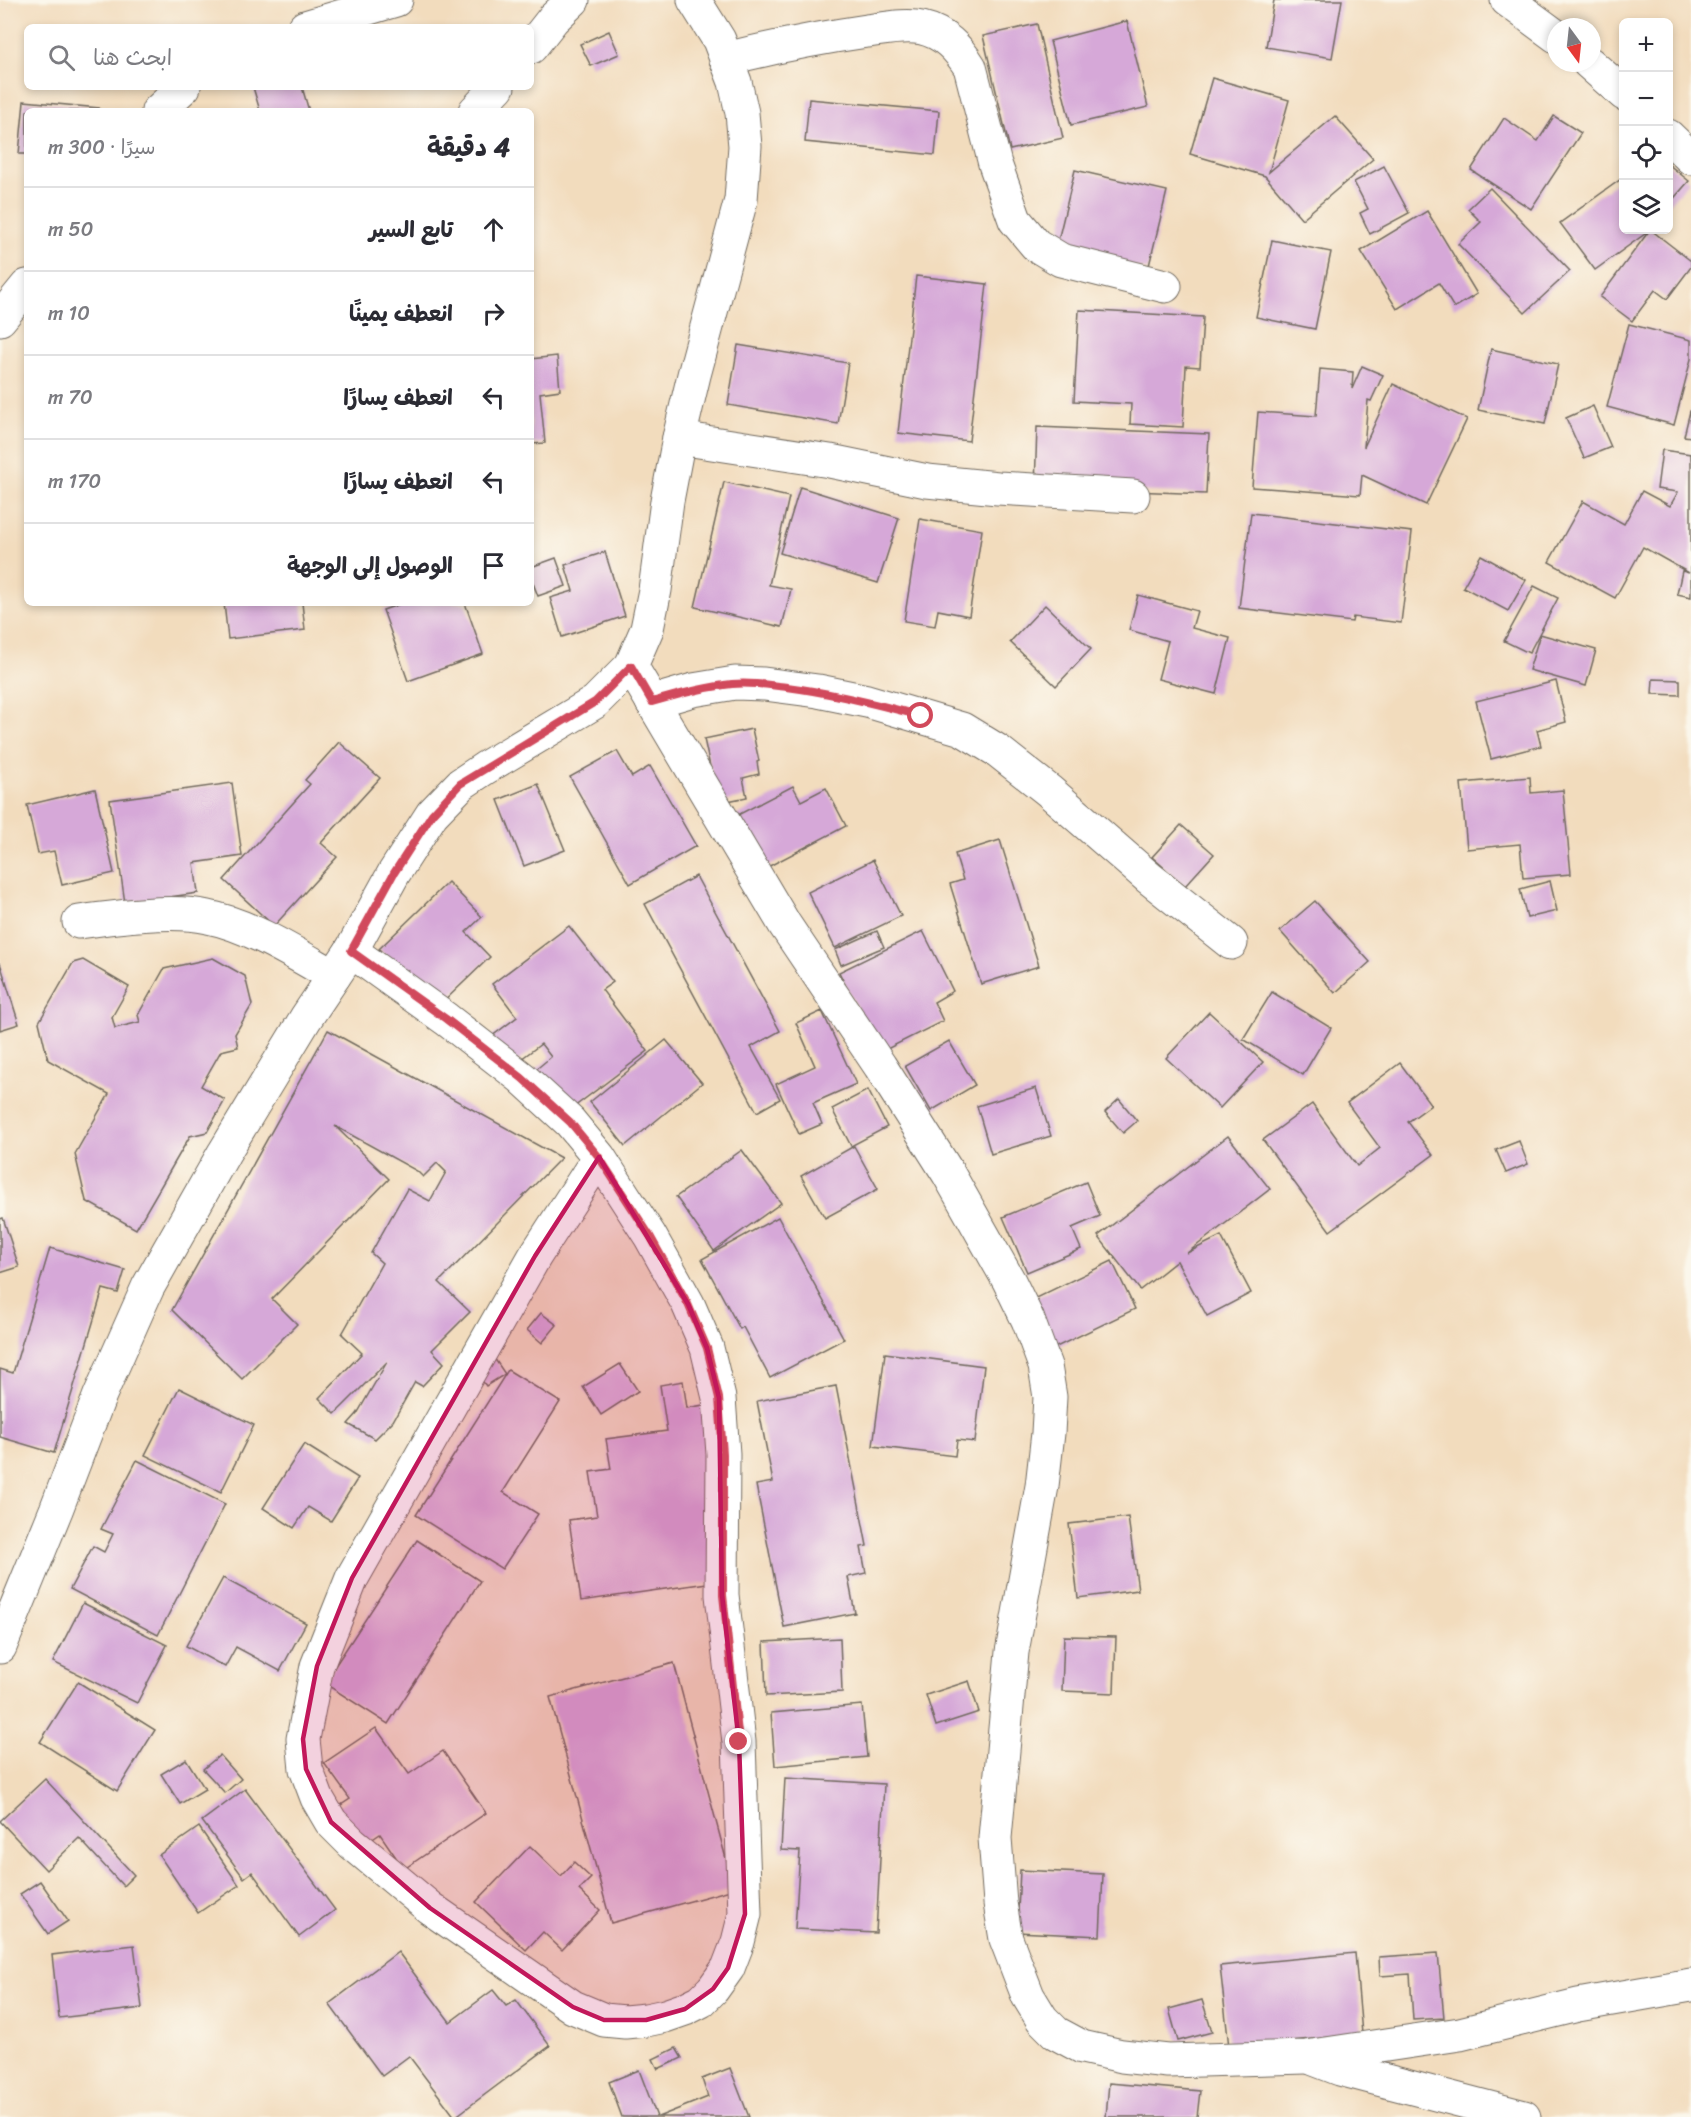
<!DOCTYPE html>
<html lang="ar">
<head>
<meta charset="utf-8">
<style>
	:root { --surface:#fff; --page:#f7f7f7; --text:#2b2b33; --muted:#7c7c81; --line:#e1e1e2 }
	body { margin:0; font-family:Sriracha,"Playpen Sans Arabic",sans-serif; background:var(--page); color:var(--text); direction:rtl }
	.controls { position:absolute; right:18px; top:18px; display:grid; overflow:hidden; border-radius:9px; box-shadow:0 3px 9px #0003 }
	.controls button { width:54px; height:54px; display:grid; place-items:center; padding:0; border:0; border-bottom:2px solid var(--line); background:var(--surface); color:var(--text); font:30px sans-serif }
	.compass { position:absolute; left:1547px; top:18px; width:54px; height:54px; border-radius:50%; background:var(--surface); box-shadow:0 3px 9px #0003; rotate:165deg }
	.stop { position:absolute; width:18px; height:18px; margin:-14px; border:4px solid #d1495b; border-radius:50%; background:#fff }
	.stop.end { background:#d1495b; border-color:#fff; box-shadow:0 2px 6px #0008 }
	.list { margin:0; padding:0; list-style:none }
	h2 { display:flex; justify-content:space-between; align-items:center; height:78px; margin:0; padding:0 24px; font-size:26px }
	h2 small { font-size:20px; font-weight:400; color:var(--muted) }
	.list li { display:grid; grid-template-columns:39px 1fr auto; gap:18px; align-items:center; box-sizing:border-box; height:84px; padding:0 24px; border-top:2px solid var(--line) }
	.list b { display:block; font-size:22px; white-space:nowrap }
	.list em { font-size:20px; font-style:normal; color:var(--muted) }
	.icon { flex:none; width:33px; height:33px; fill:none; stroke:currentColor; stroke-width:2; stroke-linecap:round; stroke-linejoin:round }
	.map { position:relative; flex:none; width:1691px; height:2117px; overflow:hidden; direction:ltr }
	.search { position:absolute; background:var(--surface); box-shadow:0 3px 9px #0003; left:24px; top:24px; width:510px; height:66px; display:flex; align-items:center; gap:15px; box-sizing:border-box; padding:0 21px; border-radius:9px; color:var(--muted); font-size:22px }
	.panel { position:absolute; background:var(--surface); box-shadow:0 3px 9px #0003; left:24px; top:108px; width:510px; height:498px; border-radius:9px; direction:rtl }
	.map>svg:first-child { display:block }
	.building { fill:#d6a8d8 }
	.lines { fill:none; stroke-linecap:round; stroke-linejoin:round }
	.minor-casing { stroke:#71695e; stroke-width:35 }
	.minor { stroke:#fff; stroke-width:33 }
	.route { stroke:#d1495b; stroke-width:8 }
	.marked { fill:#c2185b; fill-opacity:0.2; stroke:#c2185b; stroke-width:4.5; stroke-linejoin:round }
</style>
</head>
<body>
<div class="map">
<svg width="1691" height="2117" viewBox="0 0 1691 2117">
	<rect width="100%" height="100%" fill="#fbf7ec"/>
	<filter id="ink" filterUnits="userSpaceOnUse"><feTurbulence type="fractalNoise" baseFrequency=".0167" numOctaves="2"/><feDisplacementMap in="SourceGraphic" scale="12" xChannelSelector="R" yChannelSelector="G"/><feConvolveMatrix kernelMatrix="1 2 1 2 8 2 1 2 1" color-interpolation-filters="sRGB"/></filter>
	<filter id="wash" filterUnits="userSpaceOnUse"><feTurbulence type="fractalNoise" baseFrequency=".008" numOctaves="4" result="noise"/><feDisplacementMap in="SourceGraphic" scale="24" xChannelSelector="R" yChannelSelector="G"/><feGaussianBlur stdDeviation="1.35" result="paint"/><feColorMatrix in="noise" values="0 0 0 0 0 0 0 0 0 0 0 0 0 0 0 0 0 1.4 0 .05"/><feComposite in="paint" operator="in"/></filter>
	<g filter="url(#wash)">
		<rect width="100%" height="100%" fill="#f2dcbd"/>
		<g id="blocks">
			<g class="building">
				<path d="M 1274,0 L 1342,0 L 1332,58 L 1266,47 Z"/>
				<path d="M 1127,21 L 1148,107 L 1071,125 L 1050,41 Z"/>
				<path d="M 1037,24 L 1063,138 L 1010,150 L 983,36 Z"/>
				<path d="M 609,31 L 619,54 L 591,66 L 580,44 Z"/>
				<path d="M 1212,78 L 1289,100 L 1269,172 L 1335,116 L 1373,159 L 1302,219 L 1265,176 L 1190,154 Z"/>
				<path d="M 253,87 L 302,87 L 309,111 L 260,111 Z"/>
				<path d="M 809,99 L 939,111 L 935,155 L 805,142 Z"/>
				<path d="M 24,101 L 99,108 L 98,111 L 27,111 L 27,154 L 19,154 Z"/>
				<path d="M 1554,116 L 1581,133 L 1531,209 L 1471,170 L 1504,118 L 1538,141 Z"/>
				<path d="M 1668,164 L 1689,181 L 1668,205 Z"/>
				<path d="M 1384,166 L 1409,213 L 1370,234 L 1360,213 L 1368,209 L 1354,182 Z"/>
				<path d="M 1075,170 L 1167,191 L 1148,270 L 1056,249 Z"/>
				<path d="M 1624,177 L 1624,230 L 1651,230 L 1691,261 L 1691,267 L 1667,299 L 1655,290 L 1632,321 L 1600,297 L 1649,231 L 1595,270 L 1560,223 Z"/>
				<path d="M 1490,188 L 1570,271 L 1525,313 L 1458,244 L 1481,222 L 1468,209 Z"/>
				<path d="M 1427,211 L 1477,294 L 1454,308 L 1439,283 L 1397,309 L 1361,251 Z"/>
				<path d="M 1272,240 L 1331,252 L 1315,329 L 1256,317 Z"/>
				<path d="M 916,276 L 987,284 L 969,441 L 898,433 Z"/>
				<path d="M 1079,310 L 1203,317 L 1200,367 L 1186,366 L 1183,427 L 1130,424 L 1131,404 L 1074,401 Z"/>
				<path d="M 1629,324 L 1691,340 L 1691,359 L 1674,425 L 1607,407 Z"/>
				<path d="M 738,345 L 848,363 L 838,424 L 728,405 Z"/>
				<path d="M 1491,349 L 1558,364 L 1545,424 L 1478,410 Z"/>
				<path d="M 557,356 L 560,390 L 540,393 L 545,443 L 531,444 L 531,359 Z"/>
				<path d="M 1362,366 L 1383,375 L 1371,401 L 1368,400 L 1364,447 L 1393,384 L 1467,419 L 1426,505 L 1362,475 L 1360,495 L 1252,487 L 1258,412 L 1316,416 L 1320,369 L 1353,372 L 1352,389 Z"/>
				<path d="M 1593,406 L 1611,447 L 1584,458 L 1566,418 Z"/>
				<path d="M 1690,411 L 1691,411 L 1691,437 L 1684,436 Z"/>
				<path d="M 1037,427 L 1209,434 L 1206,494 L 1035,487 Z"/>
				<path d="M 1662,450 L 1691,454 L 1691,597 L 1677,594 L 1682,571 L 1689,573 L 1643,547 L 1615,598 L 1549,562 L 1583,501 L 1624,524 L 1642,491 L 1670,506 L 1678,492 L 1657,489 Z"/>
				<path d="M 724,482 L 789,497 L 769,585 L 791,589 L 782,627 L 695,607 Z"/>
				<path d="M 800,487 L 899,518 L 878,583 L 780,553 Z"/>
				<path d="M 1251,513 L 1412,532 L 1401,623 L 1353,617 L 1352,622 L 1239,608 Z"/>
				<path d="M 920,519 L 982,530 L 969,616 L 938,610 L 935,626 L 904,621 Z"/>
				<path d="M 605,552 L 625,616 L 562,637 L 550,598 L 573,591 L 565,565 Z"/>
				<path d="M 1481,555 L 1526,580 L 1508,611 L 1463,587 Z"/>
				<path d="M 556,558 L 566,586 L 538,596 L 531,578 L 531,567 Z"/>
				<path d="M 1534,586 L 1558,598 L 1529,653 L 1504,641 Z"/>
				<path d="M 1138,595 L 1197,611 L 1192,628 L 1230,638 L 1216,694 L 1158,679 L 1168,641 L 1129,630 Z"/>
				<path d="M 224,603 L 302,603 L 305,630 L 228,639 Z"/>
				<path d="M 403,603 L 465,603 L 483,654 L 408,681 L 383,610 Z"/>
				<path d="M 1045,605 L 1091,649 L 1056,686 L 1010,642 Z"/>
				<path d="M 1540,634 L 1596,650 L 1586,686 L 1529,670 Z"/>
				<path d="M 1653,679 L 1680,680 L 1680,695 L 1652,694 Z"/>
				<path d="M 1556,681 L 1566,722 L 1537,730 L 1541,746 L 1491,759 L 1476,701 Z"/>
				<path d="M 752,729 L 759,761 L 757,762 L 759,774 L 743,778 L 747,797 L 718,803 L 704,739 Z"/>
				<path d="M 339,742 L 380,778 L 321,843 L 337,857 L 274,926 L 224,880 L 310,784 L 305,780 Z"/>
				<path d="M 617,751 L 632,777 L 650,766 L 696,846 L 630,884 L 570,777 Z"/>
				<path d="M 1530,777 L 1531,793 L 1563,790 L 1571,874 L 1523,878 L 1520,844 L 1467,849 L 1461,783 Z"/>
				<path d="M 232,783 L 242,856 L 194,863 L 198,893 L 125,903 L 110,800 Z"/>
				<path d="M 538,784 L 565,850 L 524,866 L 498,800 Z"/>
				<path d="M 793,786 L 801,801 L 826,788 L 846,826 L 760,871 L 732,818 Z"/>
				<path d="M 95,789 L 114,873 L 62,885 L 54,851 L 38,854 L 27,805 Z"/>
				<path d="M 1181,825 L 1214,854 L 1185,886 L 1152,857 Z"/>
				<path d="M 1000,840 L 1039,966 L 981,984 L 950,884 L 963,880 L 955,854 Z"/>
				<path d="M 873,860 L 901,916 L 835,948 L 808,892 Z"/>
				<path d="M 696,876 L 780,1031 L 751,1047 L 780,1099 L 757,1112 L 645,904 Z"/>
				<path d="M 1550,881 L 1557,911 L 1527,918 L 1520,889 Z"/>
				<path d="M 448,882 L 482,917 L 466,932 L 490,957 L 437,1008 L 379,949 Z"/>
				<path d="M 1315,901 L 1370,962 L 1335,993 L 1280,931 Z"/>
				<path d="M 569,926 L 613,982 L 602,990 L 648,1051 L 566,1113 L 534,1071 L 551,1057 L 541,1044 L 513,1065 L 491,1037 L 517,1017 L 492,984 Z"/>
				<path d="M 877,931 L 884,947 L 841,965 L 835,950 Z"/>
				<path d="M 923,931 L 953,991 L 934,1002 L 943,1021 L 879,1053 L 839,972 Z"/>
				<path d="M 213,958 L 245,976 L 252,1005 L 235,1034 L 238,1047 L 221,1051 L 201,1086 L 225,1100 L 207,1132 L 190,1136 L 136,1229 L 86,1201 L 75,1154 L 109,1094 L 48,1060 L 39,1022 L 73,963 L 83,960 L 129,987 L 112,1017 L 115,1028 L 140,1022 L 138,1015 L 164,969 Z"/>
				<path d="M 0,963 L 19,1024 L 0,1030 Z"/>
				<path d="M 1272,992 L 1331,1028 L 1303,1075 L 1243,1039 Z"/>
				<path d="M 822,1011 L 856,1084 L 813,1103 L 822,1124 L 799,1134 L 776,1084 L 815,1066 L 796,1023 Z"/>
				<path d="M 1209,1012 L 1263,1062 L 1220,1108 L 1166,1058 Z"/>
				<path d="M 328,1030 L 561,1158 L 439,1282 L 470,1312 L 432,1350 L 444,1363 L 422,1386 L 415,1382 L 393,1421 L 375,1439 L 348,1424 L 357,1414 L 387,1362 L 335,1414 L 319,1398 L 362,1353 L 342,1334 L 382,1263 L 371,1253 L 407,1189 L 430,1201 L 446,1172 L 437,1163 L 423,1177 L 417,1171 L 335,1126 L 389,1179 L 272,1299 L 297,1324 L 242,1379 L 172,1310 Z"/>
				<path d="M 666,1040 L 702,1083 L 625,1146 L 590,1102 Z"/>
				<path d="M 949,1041 L 975,1085 L 931,1111 L 905,1066 Z"/>
				<path d="M 1400,1063 L 1431,1105 L 1408,1122 L 1433,1155 L 1330,1231 L 1263,1140 L 1312,1104 L 1357,1166 L 1380,1148 L 1347,1103 Z"/>
				<path d="M 1036,1088 L 1051,1136 L 991,1154 L 977,1106 Z"/>
				<path d="M 868,1090 L 887,1127 L 851,1146 L 832,1109 Z"/>
				<path d="M 1119,1099 L 1137,1121 L 1123,1133 L 1105,1112 Z"/>
				<path d="M 1228,1136 L 1270,1189 L 1187,1253 L 1221,1236 L 1251,1293 L 1207,1316 L 1177,1261 L 1140,1290 L 1098,1236 Z"/>
				<path d="M 1519,1141 L 1528,1164 L 1506,1173 L 1496,1150 Z"/>
				<path d="M 854,1146 L 878,1189 L 825,1218 L 801,1176 Z"/>
				<path d="M 742,1150 L 781,1203 L 714,1251 L 676,1197 Z"/>
				<path d="M 1086,1182 L 1100,1216 L 1072,1228 L 1081,1249 L 1027,1272 L 1003,1217 Z"/>
				<path d="M 778,1217 L 844,1339 L 770,1378 L 743,1327 L 740,1329 L 702,1259 Z"/>
				<path d="M 3,1218 L 19,1267 L 0,1273 L 0,1219 Z"/>
				<path d="M 50,1248 L 125,1270 L 118,1293 L 103,1289 L 54,1453 L 0,1437 L 0,1369 L 13,1373 Z"/>
				<path d="M 1112,1261 L 1135,1309 L 1044,1353 L 1021,1305 Z"/>
				<path d="M 541,1313 L 557,1325 L 542,1343 L 527,1330 Z"/>
				<path d="M 885,1353 L 984,1366 L 975,1442 L 957,1440 L 955,1456 L 873,1446 Z"/>
				<path d="M 492,1355 L 505,1374 L 486,1386 L 473,1368 Z"/>
				<path d="M 620,1364 L 638,1391 L 601,1415 L 583,1387 Z"/>
				<path d="M 508,1370 L 560,1402 L 503,1492 L 538,1514 L 502,1569 L 416,1515 Z"/>
				<path d="M 683,1381 L 687,1408 L 709,1404 L 735,1579 L 581,1601 L 569,1520 L 597,1516 L 590,1472 L 611,1469 L 606,1439 L 667,1431 L 660,1385 Z"/>
				<path d="M 836,1386 L 867,1546 L 861,1547 L 866,1573 L 848,1577 L 855,1613 L 784,1627 L 756,1485 L 773,1482 L 757,1401 Z"/>
				<path d="M 179,1388 L 254,1425 L 221,1492 L 145,1455 Z"/>
				<path d="M 304,1444 L 358,1478 L 331,1521 L 308,1507 L 294,1528 L 263,1508 Z"/>
				<path d="M 137,1460 L 225,1504 L 158,1635 L 70,1589 L 93,1546 L 104,1552 L 113,1534 L 101,1529 Z"/>
				<path d="M 1128,1517 L 1138,1590 L 1078,1598 L 1069,1524 Z"/>
				<path d="M 417,1540 L 480,1581 L 388,1724 L 324,1683 Z"/>
				<path d="M 223,1578 L 306,1623 L 280,1671 L 236,1647 L 225,1667 L 186,1646 Z"/>
				<path d="M 83,1603 L 167,1645 L 137,1703 L 53,1662 Z"/>
				<path d="M 1064,1636 L 1116,1637 L 1114,1693 L 1062,1691 Z"/>
				<path d="M 840,1638 L 842,1692 L 766,1696 L 764,1642 Z"/>
				<path d="M 674,1663 L 734,1889 L 611,1923 L 550,1697 Z"/>
				<path d="M 969,1681 L 979,1712 L 936,1726 L 926,1695 Z"/>
				<path d="M 78,1682 L 155,1730 L 117,1791 L 40,1742 Z"/>
				<path d="M 862,1705 L 867,1757 L 775,1766 L 771,1713 Z"/>
				<path d="M 376,1728 L 409,1774 L 443,1751 L 486,1813 L 404,1869 L 380,1834 L 361,1847 L 335,1809 L 350,1799 L 324,1763 Z"/>
				<path d="M 220,1755 L 241,1779 L 225,1793 L 203,1769 Z"/>
				<path d="M 186,1759 L 205,1789 L 180,1804 L 161,1774 Z"/>
				<path d="M 785,1778 L 884,1784 L 876,1933 L 795,1929 L 800,1851 L 781,1850 Z"/>
				<path d="M 45,1779 L 134,1875 L 123,1886 L 79,1838 L 46,1870 L 0,1821 Z"/>
				<path d="M 245,1789 L 335,1910 L 299,1937 L 252,1872 L 244,1878 L 202,1821 Z"/>
				<path d="M 199,1827 L 239,1885 L 198,1913 L 159,1855 Z"/>
				<path d="M 530,1846 L 561,1876 L 574,1862 L 591,1878 L 579,1890 L 600,1910 L 562,1950 L 543,1932 L 526,1950 L 476,1902 Z"/>
				<path d="M 1020,1870 L 1103,1874 L 1100,1936 L 1017,1932 Z"/>
				<path d="M 40,1881 L 68,1921 L 48,1934 L 20,1894 Z"/>
				<path d="M 134,1945 L 142,2008 L 59,2018 L 52,1955 Z"/>
				<path d="M 398,1952 L 450,2022 L 493,1990 L 506,2006 L 516,2000 L 550,2046 L 455,2117 L 409,2056 L 382,2076 L 329,2004 Z"/>
				<path d="M 1355,1953 L 1362,2034 L 1229,2047 L 1220,1966 Z"/>
				<path d="M 1438,1953 L 1444,2018 L 1413,2020 L 1410,1974 L 1380,1976 L 1379,1957 Z"/>
				<path d="M 1202,2000 L 1212,2032 L 1178,2041 L 1169,2009 Z"/>
				<path d="M 676,2048 L 682,2058 L 658,2069 L 653,2059 Z"/>
				<path d="M 730,2068 L 749,2117 L 658,2117 L 708,2097 L 702,2079 Z"/>
				<path d="M 639,2070 L 657,2117 L 622,2117 L 609,2082 Z"/>
				<path d="M 1109,2083 L 1200,2091 L 1197,2117 L 1106,2117 Z"/>
			</g>
		</g>
	</g>
	<g filter="url(#ink)">
		<use href="#blocks" fill-opacity="0" stroke="#71695e" stroke-width="1.5"/>
		<g class="lines">
			<g class="minor-casing">
				<g id="minor">
					<path d="M 1507,0 L 1556,36"/>
					<path d="M 305,27 L 396,0"/>
					<path d="M 531,47 L 553,19 L 573,0"/>
					<path d="M 726,59 C 773,47 819,38 867,31 C 884,29 905,24 922,28 C 944,33 958,48 970,67 L 995,164 L 1015,220 L 1036,245 L 1061,260 L 1165,286"/>
					<path d="M 1589,63 L 1624,94"/>
					<path d="M 158,111 L 184,87"/>
					<path d="M 475,111 L 498,87"/>
					<path d="M 1668,136 L 1691,158"/>
					<path d="M 0,319 L 27,286"/>
					<path d="M 679,438 L 830,461 L 927,481 L 998,488 L 1133,496"/>
					<path d="M 631,666 L 785,925 L 880,1066 L 948,1173 L 1009,1281 L 1028,1320 L 1045,1366 L 1050,1397 L 1048,1433 L 1042,1486 L 1012,1652 L 995,1838 L 1000,1903 L 1006,1939 L 1028,1996 L 1042,2019 L 1056,2033 L 1082,2047 L 1122,2056 L 1168,2061 L 1306,2057 L 1460,2034 L 1578,2005 L 1691,1985"/>
					<path d="M 652,702 L 693,690 L 735,683 L 764,684 L 818,691 L 867,701 L 962,729 L 998,751 L 1049,791 L 1149,878 L 1231,943"/>
					<path d="M 79,922 C 115,917 173,909 208,917 C 250,925 297,955 334,976"/>
					<path d="M 351,951 L 446,1019 L 522,1078 L 570,1122 L 599,1157 L 650,1236 L 688,1304 L 707,1348 L 719,1398 L 723,1454 L 722,1595 L 739,1742 L 745,1914 L 738,1942 L 728,1968 L 713,1989 L 701,2001 L 685,2009 L 665,2016 L 646,2020 L 625,2022 L 604,2020 L 573,2007 L 430,1908 L 352,1843 L 331,1822 L 317,1798 L 306,1769 L 303,1739 L 317,1666 L 352,1578 L 535,1256 L 599,1157"/>
					<path d="M 0,1647 L 56,1510 L 100,1395 L 148,1287 L 224,1153 L 306,1018 L 351,951 L 394,873 L 432,814 L 461,784 L 485,768 L 595,702 L 631,666 L 647,629 L 655,590 L 667,501 L 679,438 L 694,375 L 741,200 L 745,146 L 742,113 L 735,82 L 719,40 L 694,0"/>
					<path d="M 1314,2059 L 1340,2069 L 1524,2117"/>
				</g>
			</g>
			<use href="#minor" class="minor"/>
		</g>
	</g>
	<g class="lines" filter="url(#ink)">
		<path class="route" d="M 739,1742 L 723,1595 L 723,1454 L 719,1398 L 707,1348 L 688,1304 L 650,1236 L 599,1157 L 570,1122 L 522,1078 L 446,1019 L 351,951 L 394,873 L 432,814 L 460,784 L 595,702 L 631,666 L 652,702 C 679,694 705,687 732,684 C 751,682 769,685 787,687 C 833,693 877,704 921,716"/>
	</g>
	<path class="marked" d="M 599,1157 L 688,1304 L 707,1348 L 719,1398 L 722,1595 L 739,1742 L 745,1914 L 728,1968 L 713,1989 L 685,2009 L 646,2020 L 604,2020 L 573,2007 L 430,1908 L 331,1822 L 306,1769 L 303,1739 L 317,1666 L 352,1578 L 535,1256 Z"/>
</svg>
<div class="controls">
<button>+</button>
<button>−</button>
<button><svg class="icon" aria-label="locate" viewBox="0 0 24 24"><circle cx="12" cy="12" r="6"/><path d="M12 2v4M12 18v4M2 12h4M18 12h4"/></svg></button>
<button><svg class="icon" aria-label="layers" viewBox="0 0 24 24"><path d="M12 4l9 5-9 5-9-5zM3 14l9 5 9-5"/></svg></button>
</div>
<svg class="compass" viewBox="-18 -18 36 36"><path d="M0-13l5 13h-10z" fill="#e53935"/><path d="M0 13l5-13h-10z" fill="#7c7c81"/></svg>
<div class="stop" style="left:921px;top:716px"></div>
<div class="stop end" style="left:739px;top:1742px"></div>
<div class="search"><svg class="icon" aria-label="search" viewBox="0 0 24 24"><circle cx="10" cy="10" r="6"/><path d="M15 15l6 6"/></svg>ابحث هنا</div>
<section class="panel">
<h2>4 دقيقة<small>سيرًا · 300 m</small></h2>
<ul class="list">
<li><svg class="icon" aria-label="ahead" viewBox="0 0 24 24"><path d="M12 20V5M6 11l6-6 6 6"/></svg><div><b>تابع السير</b></div><em>50 m</em></li>
<li><svg class="icon" aria-label="right" viewBox="0 0 24 24"><path d="M7 20v-9h11M14 6l5 5-5 5"/></svg><div><b>انعطف يمينًا</b></div><em>10 m</em></li>
<li><svg class="icon" aria-label="left" viewBox="0 0 24 24"><path d="M17 20v-9H6M10 6l-5 5 5 5"/></svg><div><b>انعطف يسارًا</b></div><em>70 m</em></li>
<li><svg class="icon" aria-label="left" viewBox="0 0 24 24"><path d="M17 20v-9H6M10 6l-5 5 5 5"/></svg><div><b>انعطف يسارًا</b></div><em>170 m</em></li>
<li><svg class="icon" aria-label="arrive" viewBox="0 0 24 24"><path d="M6 21V4h12l-3 4 3 4H6"/></svg><div><b>الوصول إلى الوجهة</b></div></li>
</ul>
</section>
</div>
</body>
</html>
